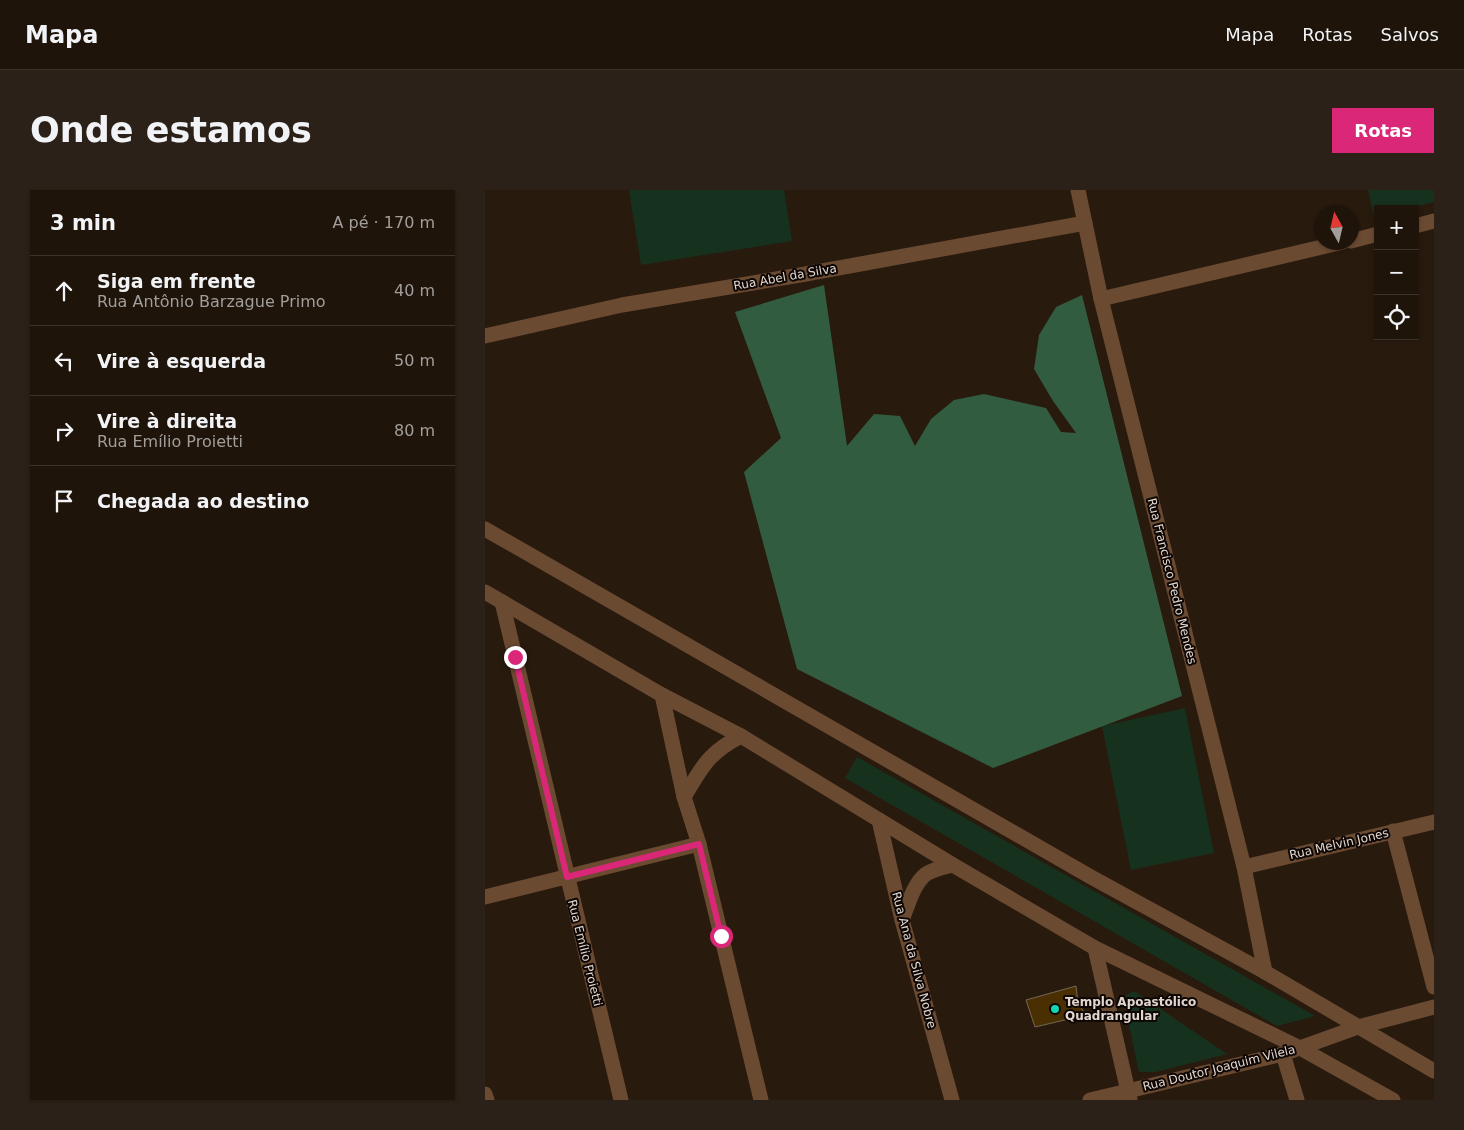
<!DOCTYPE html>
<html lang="pt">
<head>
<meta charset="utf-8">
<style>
	:root { --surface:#1f140a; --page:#2c2118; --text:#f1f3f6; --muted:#a19e9c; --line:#3c332b; --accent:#db2777 }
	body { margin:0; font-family:"DejaVu Sans",sans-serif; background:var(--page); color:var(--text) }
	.controls { position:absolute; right:15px; top:15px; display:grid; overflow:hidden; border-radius:0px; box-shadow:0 1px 4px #0004 }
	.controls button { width:45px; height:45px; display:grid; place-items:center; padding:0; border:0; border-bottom:1px solid var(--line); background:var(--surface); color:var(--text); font:25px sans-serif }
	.compass { position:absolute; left:829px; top:15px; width:45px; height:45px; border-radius:50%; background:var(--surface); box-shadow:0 1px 4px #0004; rotate:352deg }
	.stop { position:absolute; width:15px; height:15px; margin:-11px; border:4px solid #db2777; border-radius:50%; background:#fff }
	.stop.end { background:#db2777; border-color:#fff; box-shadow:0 1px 5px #0008 }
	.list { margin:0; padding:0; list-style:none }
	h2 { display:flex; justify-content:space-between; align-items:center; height:65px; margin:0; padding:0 20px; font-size:21px }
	h2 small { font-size:16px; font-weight:400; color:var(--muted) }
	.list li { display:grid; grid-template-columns:32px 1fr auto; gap:15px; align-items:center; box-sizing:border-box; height:70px; padding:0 20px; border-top:1px solid var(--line) }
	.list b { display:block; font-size:19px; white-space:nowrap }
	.list p { margin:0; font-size:16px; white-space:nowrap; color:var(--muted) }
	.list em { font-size:16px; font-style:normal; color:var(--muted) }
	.icon { flex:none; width:28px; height:28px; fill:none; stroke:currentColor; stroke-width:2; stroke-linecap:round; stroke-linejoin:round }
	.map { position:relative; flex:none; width:949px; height:910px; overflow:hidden; border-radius:0px }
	header { display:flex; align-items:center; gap:30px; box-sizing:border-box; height:70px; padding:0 25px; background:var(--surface); border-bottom:1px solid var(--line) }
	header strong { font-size:24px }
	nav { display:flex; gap:28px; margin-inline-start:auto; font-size:18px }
	.intro { display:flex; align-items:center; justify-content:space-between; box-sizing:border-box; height:120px; padding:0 30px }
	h1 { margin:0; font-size:35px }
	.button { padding:12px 22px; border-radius:0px; background:var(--accent); color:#fff; font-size:18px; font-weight:700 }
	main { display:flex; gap:30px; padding:0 30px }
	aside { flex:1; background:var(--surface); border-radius:0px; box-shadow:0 1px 4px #0004 }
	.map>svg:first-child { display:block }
	.green { fill:#17311f }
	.forest { fill:#315c3f }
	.building { fill:#4a2f02; stroke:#756756 }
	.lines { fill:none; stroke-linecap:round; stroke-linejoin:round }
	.minor { stroke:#6b4a32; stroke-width:15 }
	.route { stroke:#db2777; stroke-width:6 }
	.poi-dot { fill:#13d5b3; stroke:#0d0603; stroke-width:2 }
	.labels { text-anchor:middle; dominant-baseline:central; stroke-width:4; stroke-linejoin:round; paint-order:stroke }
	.street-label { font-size:12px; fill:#e2d7d0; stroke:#0d0603 }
	.poi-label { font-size:12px; font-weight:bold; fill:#e2d7d0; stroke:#0d0603; text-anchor:start }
</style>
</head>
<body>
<header>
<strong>Mapa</strong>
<nav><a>Mapa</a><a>Rotas</a><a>Salvos</a></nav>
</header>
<div class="intro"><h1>Onde estamos</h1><a class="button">Rotas</a></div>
<main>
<aside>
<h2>3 min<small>A pé · 170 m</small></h2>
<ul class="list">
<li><svg class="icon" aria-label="ahead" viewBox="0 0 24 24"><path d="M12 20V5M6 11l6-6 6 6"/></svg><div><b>Siga em frente</b><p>Rua Antônio Barzague Primo</p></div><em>40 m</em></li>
<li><svg class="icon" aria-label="left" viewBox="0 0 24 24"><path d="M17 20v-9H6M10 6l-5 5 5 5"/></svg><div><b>Vire à esquerda</b></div><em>50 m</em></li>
<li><svg class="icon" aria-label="right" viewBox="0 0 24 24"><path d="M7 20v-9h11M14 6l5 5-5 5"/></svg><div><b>Vire à direita</b><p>Rua Emílio Proietti</p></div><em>80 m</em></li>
<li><svg class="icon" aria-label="arrive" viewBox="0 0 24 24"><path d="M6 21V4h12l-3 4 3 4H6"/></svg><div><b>Chegada ao destino</b></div></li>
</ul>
</aside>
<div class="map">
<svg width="949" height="910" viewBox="0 0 949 910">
	<rect width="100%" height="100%" fill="#291a0e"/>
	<g class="green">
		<path d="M 144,0 L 299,0 L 307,51 L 156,75 Z"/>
		<path d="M 883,0 L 949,0 L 949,12 L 922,19 L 893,19 L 893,25 L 889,26 Z"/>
		<path d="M 700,518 L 729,663 L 646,680 L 617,536 Z"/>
		<path d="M 372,567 L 830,826 L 792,836 L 360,588 Z"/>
		<path d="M 649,801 L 742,864 L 671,882 L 654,882 L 638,807 Z"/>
	</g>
	<path class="forest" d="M 339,95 L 362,256 L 389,224 L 415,226 L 430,256 L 446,229 L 469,210 L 499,204 L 561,218 L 576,242 L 591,243 L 568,211 L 549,179 L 554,145 L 571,117 L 597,105 L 697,506 L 508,578 L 312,479 L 259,282 L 296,248 L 250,122 Z"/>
	<path class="building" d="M 591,796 L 593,813 L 601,825 L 550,837 L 541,810 Z"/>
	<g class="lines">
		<g class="minor">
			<path d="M 593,0 L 616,109 L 759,677 L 780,782"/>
			<path d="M 930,36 L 949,31"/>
			<path d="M 866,51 L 893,44"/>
			<path d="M 616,109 L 858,52"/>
			<path d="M 0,146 L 137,115 L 315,85 L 600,33"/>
			<path d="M 0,339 L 606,687 L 780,782 L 949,881"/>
			<path d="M 0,402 L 177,505 L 256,546 L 468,675 L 610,758 L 815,858 L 908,910"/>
			<path d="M 17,412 L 136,910"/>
			<path d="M 177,505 L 199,607 L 214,654 L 276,910"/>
			<path d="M 199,607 C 217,577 223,563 256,546"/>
			<path d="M 394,630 L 417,730 L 467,910"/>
			<path d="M 908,641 L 949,797"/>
			<path d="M 759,677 L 949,632"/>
			<path d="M 0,707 L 214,654"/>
			<path d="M 417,730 C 423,716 428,694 441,684 C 449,679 459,677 468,675"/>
			<path d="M 610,758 L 645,910"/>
			<path d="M 798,864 L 812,910"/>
			<path d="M 0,904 L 2,910"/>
			<path d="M 605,910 L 798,864 L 873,837 L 949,817"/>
		</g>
	</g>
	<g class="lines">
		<path class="route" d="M 30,467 L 82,687 L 214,654 L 236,746"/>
	</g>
	<circle class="poi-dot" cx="570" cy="819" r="5"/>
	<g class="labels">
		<g class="street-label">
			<text transform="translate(300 87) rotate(-10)">Rua Abel da Silva</text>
			<text transform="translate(687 391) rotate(76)">Rua Francisco Pedro Mendes</text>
			<text transform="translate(854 654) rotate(-13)">Rua Melvin Jones</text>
			<text transform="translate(100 763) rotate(76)">Rua Emílio Proietti</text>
			<text transform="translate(429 770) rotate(75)">Rua Ana da Silva Nobre</text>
			<text transform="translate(734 878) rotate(-14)">Rua Doutor Joaquim Vilela</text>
		</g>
		<g class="poi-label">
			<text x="580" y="812">Templo Apoastólico<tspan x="580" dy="14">Quadrangular</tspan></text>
		</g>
	</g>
</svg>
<div class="controls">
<button>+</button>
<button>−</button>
<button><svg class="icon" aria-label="locate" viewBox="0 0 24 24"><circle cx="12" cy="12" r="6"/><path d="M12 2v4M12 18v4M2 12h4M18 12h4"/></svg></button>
</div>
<svg class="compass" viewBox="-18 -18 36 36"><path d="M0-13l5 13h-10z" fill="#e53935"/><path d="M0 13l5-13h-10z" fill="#a19e9c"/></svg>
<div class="stop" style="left:236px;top:746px"></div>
<div class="stop end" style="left:30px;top:467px"></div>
</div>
</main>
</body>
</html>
